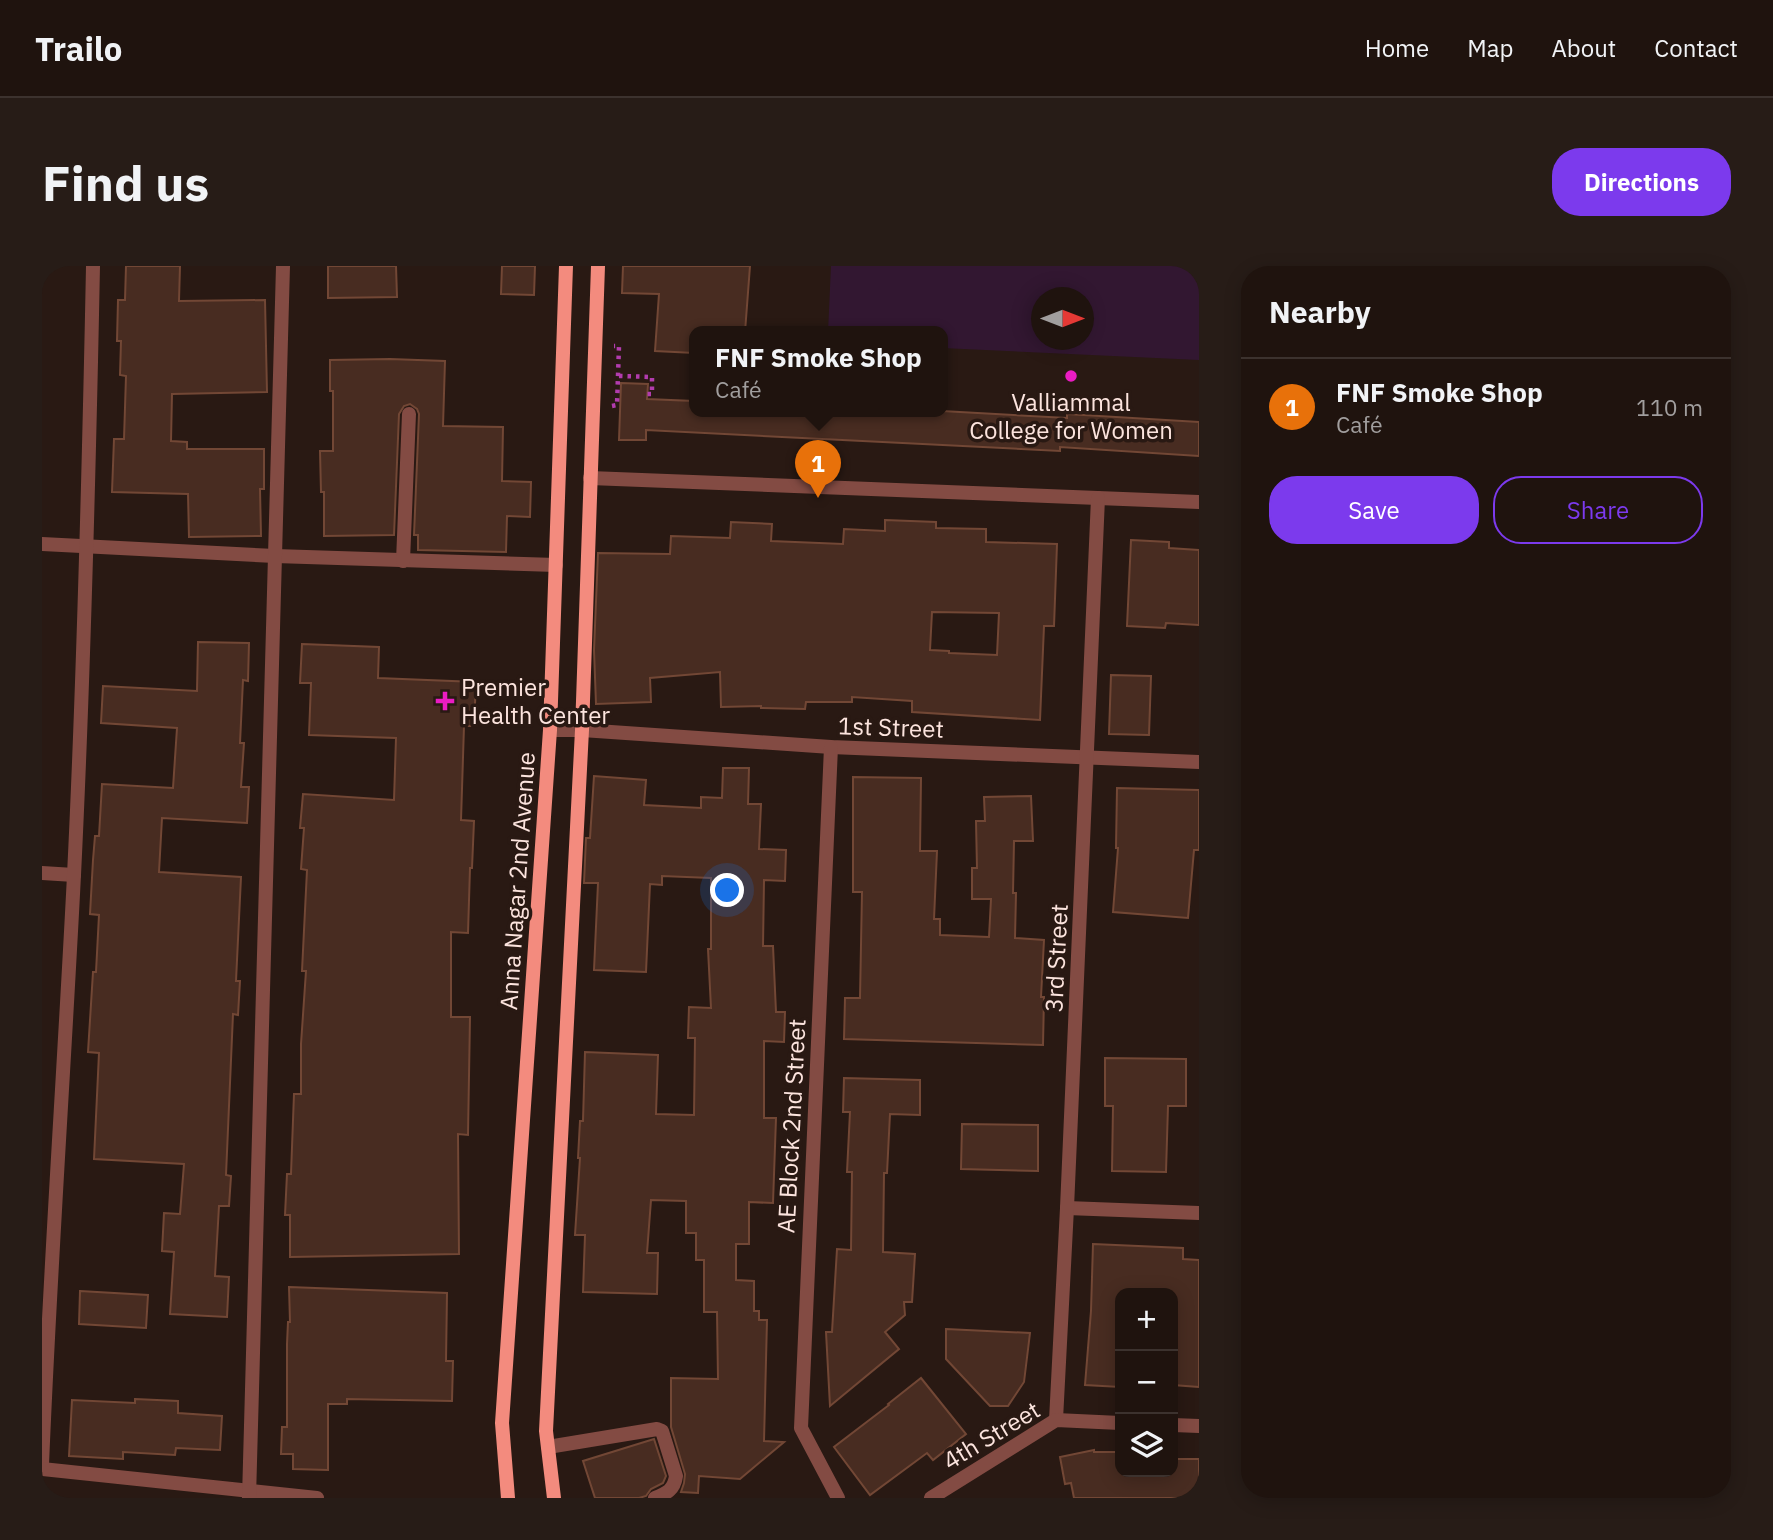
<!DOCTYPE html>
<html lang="en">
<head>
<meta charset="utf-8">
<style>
	:root { --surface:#1f130e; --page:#271c17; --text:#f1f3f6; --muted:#a19e9e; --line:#3c322e; --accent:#7c3aed }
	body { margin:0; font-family:"IBM Plex Sans",sans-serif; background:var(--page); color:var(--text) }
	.controls { position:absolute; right:21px; bottom:21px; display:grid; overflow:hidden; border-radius:14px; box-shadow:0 4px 18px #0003 }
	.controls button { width:63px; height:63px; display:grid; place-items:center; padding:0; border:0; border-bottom:2px solid var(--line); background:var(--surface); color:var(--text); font:35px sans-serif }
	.compass { position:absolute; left:989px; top:21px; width:63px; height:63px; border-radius:50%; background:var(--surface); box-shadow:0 4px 18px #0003; rotate:90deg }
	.you { position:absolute; left:686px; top:625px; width:24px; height:24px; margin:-18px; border:5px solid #fff; border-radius:50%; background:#1a73e8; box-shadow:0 0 0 10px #1a73e833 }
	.badge { display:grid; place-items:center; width:46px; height:46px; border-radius:50%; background:var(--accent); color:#fff; font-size:23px; font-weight:700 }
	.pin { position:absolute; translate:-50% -58px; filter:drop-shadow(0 2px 4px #0008) }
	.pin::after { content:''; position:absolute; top:37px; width:24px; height:21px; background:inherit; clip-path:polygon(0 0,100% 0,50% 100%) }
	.popup { position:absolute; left:647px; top:60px; width:259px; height:91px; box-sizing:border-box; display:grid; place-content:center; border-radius:14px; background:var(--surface); filter:drop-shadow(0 2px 5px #0005); font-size:23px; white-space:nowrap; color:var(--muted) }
	.popup b { font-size:26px; color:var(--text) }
	.popup::after { content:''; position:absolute; left:50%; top:100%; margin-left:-14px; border:14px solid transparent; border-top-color:var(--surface) }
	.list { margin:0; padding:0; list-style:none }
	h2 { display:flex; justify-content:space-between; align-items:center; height:91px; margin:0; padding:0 28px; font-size:30px }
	h2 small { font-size:23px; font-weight:400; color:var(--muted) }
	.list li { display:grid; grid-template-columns:46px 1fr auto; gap:21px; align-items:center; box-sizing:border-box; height:98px; padding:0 28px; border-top:2px solid var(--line) }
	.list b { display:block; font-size:26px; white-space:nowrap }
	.list p { margin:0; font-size:23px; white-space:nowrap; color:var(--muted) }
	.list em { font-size:23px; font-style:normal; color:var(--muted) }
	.actions { display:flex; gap:14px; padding:21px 28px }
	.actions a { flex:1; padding:16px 0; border:2px solid var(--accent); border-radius:28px; text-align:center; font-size:24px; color:var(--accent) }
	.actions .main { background:var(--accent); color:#fff }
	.icon { flex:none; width:38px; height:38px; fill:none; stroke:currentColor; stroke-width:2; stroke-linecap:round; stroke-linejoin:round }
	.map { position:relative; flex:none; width:1157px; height:1232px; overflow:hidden; border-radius:28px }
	header { display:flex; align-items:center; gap:42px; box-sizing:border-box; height:98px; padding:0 35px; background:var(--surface); border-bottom:2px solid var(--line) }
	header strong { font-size:33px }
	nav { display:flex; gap:38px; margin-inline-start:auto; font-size:24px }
	.intro { display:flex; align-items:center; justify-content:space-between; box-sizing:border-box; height:168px; padding:0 42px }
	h1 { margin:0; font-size:49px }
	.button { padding:18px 32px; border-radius:28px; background:var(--accent); color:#fff; font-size:24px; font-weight:700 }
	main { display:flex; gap:42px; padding:0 42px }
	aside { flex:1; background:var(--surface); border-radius:28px; box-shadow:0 4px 18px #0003 }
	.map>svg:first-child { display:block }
	.green { fill:#321731; fill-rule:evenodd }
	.building { fill:#482c21; stroke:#724735; stroke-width:2; fill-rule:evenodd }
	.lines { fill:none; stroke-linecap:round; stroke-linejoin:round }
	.path { stroke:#b23cae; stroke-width:4.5; stroke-dasharray:3.5 5; stroke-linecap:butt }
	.minor { stroke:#834b43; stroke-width:14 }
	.secondary { stroke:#f38b7e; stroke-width:14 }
	.poi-dot { fill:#ea1cc3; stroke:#291913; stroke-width:2.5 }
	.labels { text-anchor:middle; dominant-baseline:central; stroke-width:7; stroke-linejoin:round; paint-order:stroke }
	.poi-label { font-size:24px; fill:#fce4de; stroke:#291913 }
	.street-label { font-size:24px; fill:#fce4de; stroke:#291913 }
</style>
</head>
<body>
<header>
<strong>Trailo</strong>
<nav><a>Home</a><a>Map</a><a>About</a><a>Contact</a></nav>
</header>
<div class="intro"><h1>Find us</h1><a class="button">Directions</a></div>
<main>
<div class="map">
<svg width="1157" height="1232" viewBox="0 0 1157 1232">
	<rect width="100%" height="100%" fill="#291913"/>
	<path class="green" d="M 789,0 L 1157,0 L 1157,94 L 900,82 L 900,66 L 786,66 ZM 1000,32 L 1042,32 L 1042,74 L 1000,74 Z"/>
	<g class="building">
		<path d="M 84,0 L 138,0 L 137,35 L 223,34 L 225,126 L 130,128 L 129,175 L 145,176 L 145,183 L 222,183 L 222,223 L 218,223 L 219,270 L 147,271 L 146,228 L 70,226 L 72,173 L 82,173 L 84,110 L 78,109 L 79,75 L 75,75 L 76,34 L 83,34 Z"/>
		<path d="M 286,0 L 354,0 L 355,31 L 286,32 Z"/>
		<path d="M 460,0 L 493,0 L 492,29 L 459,28 Z"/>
		<path d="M 581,0 L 708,0 L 703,66 L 652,66 L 652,87 L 613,85 L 617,28 L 580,27 Z"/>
		<path d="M 348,93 L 403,95 L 401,160 L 461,161 L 460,215 L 489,216 L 488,251 L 465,250 L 464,286 L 376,284 L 376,269 L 372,269 L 377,148 L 375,143 L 368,138 L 362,140 L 357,148 L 352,269 L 282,270 L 282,226 L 279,226 L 278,185 L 291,185 L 291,125 L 288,125 L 288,94 Z"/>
		<path d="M 579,117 L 606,118 L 605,133 L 652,135 L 652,146 L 900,145 L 1025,152 L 1025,148 L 1157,156 L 1157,190 L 1018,181 L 1018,185 L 604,164 L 604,174 L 577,174 Z"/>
		<path d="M 843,254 L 894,256 L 894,262 L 944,263 L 944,276 L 1015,278 L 1012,360 L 1002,360 L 998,454 L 870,446 L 870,435 L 810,431 L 810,436 L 764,436 L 763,443 L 719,442 L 719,440 L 679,441 L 678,406 L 608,412 L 609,436 L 554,438 L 552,384 L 556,287 L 628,288 L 629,270 L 688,272 L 689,256 L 730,258 L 729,275 L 801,278 L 802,263 L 843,265 ZM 890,346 L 957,347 L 955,389 L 907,387 L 907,385 L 888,384 Z"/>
		<path d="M 1089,274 L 1127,276 L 1127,282 L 1157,284 L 1157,359 L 1124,357 L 1123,362 L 1085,360 Z"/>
		<path d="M 156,376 L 207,377 L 206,415 L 201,414 L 198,477 L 202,477 L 199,521 L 207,521 L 205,557 L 120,552 L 117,606 L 199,611 L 194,715 L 198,715 L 196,749 L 191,748 L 184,909 L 189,910 L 187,940 L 177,940 L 173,1010 L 187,1011 L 185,1051 L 128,1048 L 132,986 L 120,985 L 122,947 L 138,948 L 142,898 L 52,893 L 57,787 L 46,786 L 51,706 L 54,706 L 57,649 L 48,648 L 51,594 L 53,570 L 57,570 L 60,518 L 131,522 L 135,462 L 59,457 L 61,420 L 155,425 Z"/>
		<path d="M 260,378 L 337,381 L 336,412 L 434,416 L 432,460 L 422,460 L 419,554 L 432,555 L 430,602 L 428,602 L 426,667 L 409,666 L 409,751 L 428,751 L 426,869 L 416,868 L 417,988 L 248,991 L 248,949 L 243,949 L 245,908 L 249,908 L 252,828 L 259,828 L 259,778 L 264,705 L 260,705 L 265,604 L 259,603 L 262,562 L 258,562 L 261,528 L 352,534 L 354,472 L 267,469 L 269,417 L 258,417 Z"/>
		<path d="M 1069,409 L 1109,410 L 1107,469 L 1067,468 Z"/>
		<path d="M 681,502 L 707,502 L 706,538 L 719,538 L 717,583 L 744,584 L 743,615 L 722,614 L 721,680 L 731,680 L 734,746 L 743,746 L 742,776 L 722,775 L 722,852 L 734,852 L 731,937 L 707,936 L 707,978 L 694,978 L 694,1014 L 712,1015 L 712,1045 L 717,1045 L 717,1054 L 725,1054 L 722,1175 L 742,1176 L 698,1213 L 657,1210 L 656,1227 L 639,1226 L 642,1217 L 643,1208 L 629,1161 L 629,1112 L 676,1113 L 675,1046 L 662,1046 L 662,994 L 654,994 L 654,967 L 644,967 L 644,935 L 609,934 L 605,987 L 616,987 L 615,1028 L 541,1026 L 543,969 L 533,969 L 538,892 L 536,892 L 538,855 L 541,855 L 543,786 L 616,789 L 614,848 L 652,849 L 653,772 L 646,772 L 647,741 L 669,742 L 666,683 L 669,683 L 669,612 L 620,610 L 620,619 L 608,618 L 604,706 L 552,704 L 556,617 L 542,617 L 544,572 L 548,572 L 552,510 L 604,514 L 602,539 L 659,542 L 659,531 L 680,532 Z"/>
		<path d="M 811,511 L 879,512 L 878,585 L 895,585 L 892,653 L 898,653 L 898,669 L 947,671 L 949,633 L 930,633 L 930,602 L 935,602 L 934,555 L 943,555 L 942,531 L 989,530 L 991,575 L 972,575 L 971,627 L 974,627 L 973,672 L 1002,674 L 999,731 L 1002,731 L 1001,779 L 802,773 L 803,732 L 818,732 L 820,626 L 811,626 Z"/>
		<path d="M 1075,522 L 1157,524 L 1157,584 L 1152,584 L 1146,652 L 1071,646 L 1076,582 L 1074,582 Z"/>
		<path d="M 1063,792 L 1144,793 L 1144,840 L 1126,840 L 1124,906 L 1070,905 L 1071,840 L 1063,840 Z"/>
		<path d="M 802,812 L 878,814 L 878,849 L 848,848 L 845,907 L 842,907 L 841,986 L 873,988 L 870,1036 L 862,1036 L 863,1049 L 843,1066 L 857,1083 L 788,1140 L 784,1066 L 790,1066 L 795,983 L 809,984 L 810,906 L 805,906 L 808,846 L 801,846 Z"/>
		<path d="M 920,858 L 996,859 L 996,905 L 919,903 Z"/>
		<path d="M 1051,978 L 1141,982 L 1141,993 L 1157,994 L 1157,1121 L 1131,1119 L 1131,1027 L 1078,1027 L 1078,1121 L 1043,1119 L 1049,1045 Z"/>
		<path d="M 247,1021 L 405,1027 L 404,1095 L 411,1095 L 410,1135 L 305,1133 L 305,1138 L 286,1138 L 286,1204 L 251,1203 L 251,1188 L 239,1188 L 240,1161 L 245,1161 L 245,1078 L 246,1056 L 248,1056 Z"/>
		<path d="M 38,1025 L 106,1029 L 104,1062 L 37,1058 Z"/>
		<path d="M 904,1063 L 988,1067 L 982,1116 L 966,1140 L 948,1140 L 904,1093 Z"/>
		<path d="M 879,1112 L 924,1168 L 891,1194 L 885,1187 L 828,1229 L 792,1181 L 847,1139 L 846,1138 Z"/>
		<path d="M 93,1133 L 136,1135 L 136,1147 L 180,1150 L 178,1184 L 134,1182 L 133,1189 L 81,1186 L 81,1193 L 27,1190 L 30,1134 L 93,1137 Z"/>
		<path d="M 612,1173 L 624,1210 L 621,1217 L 609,1223 L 604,1230 L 597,1232 L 553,1232 L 541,1195 Z"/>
		<path d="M 1052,1184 L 1052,1186 L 1078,1186 L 1078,1206 L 1131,1206 L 1131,1193 L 1157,1193 L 1157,1232 L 1032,1232 L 1029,1217 L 1023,1218 L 1018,1191 Z"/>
	</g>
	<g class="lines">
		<g class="path">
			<path d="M 577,110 L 610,111 L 610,128 L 605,128"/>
			<path d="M 570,140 L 575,139 L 577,80 L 572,80"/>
		</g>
		<g class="minor">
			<path d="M 548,212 L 1157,236"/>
			<path d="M 0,278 L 233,290 L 514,299"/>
			<path d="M 361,295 L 367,148"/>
			<path d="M 508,464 L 540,464 L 789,481 L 1157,496"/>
			<path d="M 789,481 L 759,1162 L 796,1232"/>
			<path d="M 0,607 L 32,609"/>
			<path d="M 1025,942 L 1157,947"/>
			<path d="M 1014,1154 L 1025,942 L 1056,232"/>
			<path d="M 1131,1159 L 1157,1160"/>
			<path d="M 506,1181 L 615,1163 L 620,1165 L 634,1210 C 632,1224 625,1227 613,1232"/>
			<path d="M 0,1199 C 8,1002 22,806 32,609 C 42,406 47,203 51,0"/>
			<path d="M 0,1203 L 275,1232"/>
			<path d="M 207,1232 L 241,0"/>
			<path d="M 889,1232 L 1014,1154 L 1078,1157"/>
		</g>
		<g class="secondary">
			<path d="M 466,1232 L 460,1157 L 508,464 L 524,0"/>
			<path d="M 512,1232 L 504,1165 L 540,464 L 556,0"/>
		</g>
	</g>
	<g class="poi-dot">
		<circle cx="1029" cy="110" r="7"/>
		<path d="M399.5 424.5h7v7h7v7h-7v7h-7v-7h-7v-7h7z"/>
	</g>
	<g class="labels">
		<g class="poi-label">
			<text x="1029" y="136">Valliammal<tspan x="1029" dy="28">College for Women</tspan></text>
			<text x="419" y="421" text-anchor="start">Premier<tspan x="419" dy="28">Health Center</tspan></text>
		</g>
		<g class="street-label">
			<text transform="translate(849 461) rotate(2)">1st Street</text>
			<text transform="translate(475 615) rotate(-86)">Anna Nagar 2nd Avenue</text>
			<text transform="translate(1014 692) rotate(-87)">3rd Street</text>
			<text transform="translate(749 860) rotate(-87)">AE Block 2nd Street</text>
			<text transform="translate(949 1169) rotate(-31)">4th Street</text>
		</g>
	</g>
</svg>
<div class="controls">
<button>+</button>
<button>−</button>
<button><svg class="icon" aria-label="layers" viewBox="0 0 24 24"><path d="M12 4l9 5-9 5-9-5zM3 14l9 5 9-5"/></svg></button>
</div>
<svg class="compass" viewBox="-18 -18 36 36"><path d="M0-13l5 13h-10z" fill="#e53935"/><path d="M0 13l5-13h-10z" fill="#a19e9e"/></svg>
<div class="you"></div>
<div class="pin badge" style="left:776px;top:232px;background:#e8710a">1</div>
<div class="popup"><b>FNF Smoke Shop</b>Café</div>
</div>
<aside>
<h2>Nearby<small></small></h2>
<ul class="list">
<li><span class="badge" style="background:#e8710a">1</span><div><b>FNF Smoke Shop</b><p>Café</p></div><em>110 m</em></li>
</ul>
<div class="actions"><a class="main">Save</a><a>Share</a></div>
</aside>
</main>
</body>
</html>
